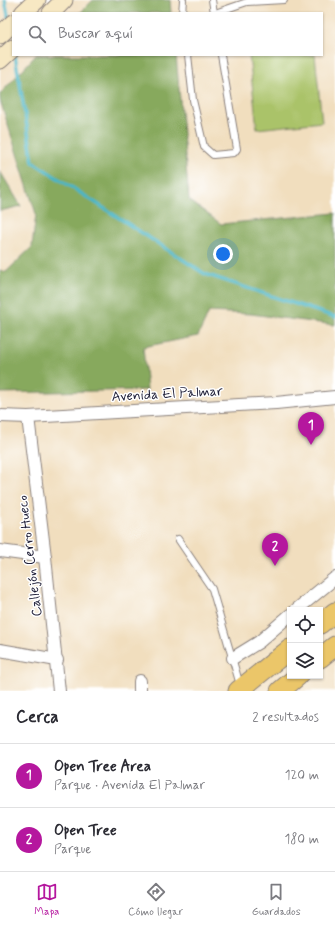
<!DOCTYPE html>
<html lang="es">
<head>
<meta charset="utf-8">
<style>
	:root { --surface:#fff; --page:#f7f7f7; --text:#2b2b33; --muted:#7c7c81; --line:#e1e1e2; --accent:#b5179e }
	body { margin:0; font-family:Mynerve,sans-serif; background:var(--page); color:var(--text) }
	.controls { position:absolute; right:12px; bottom:12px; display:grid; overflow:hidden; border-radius:0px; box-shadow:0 1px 3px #0004 }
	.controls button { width:36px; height:36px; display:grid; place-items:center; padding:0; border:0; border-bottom:1px solid var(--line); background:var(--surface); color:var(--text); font:20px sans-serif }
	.you { position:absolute; left:223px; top:254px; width:14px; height:14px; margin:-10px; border:3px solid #fff; border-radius:50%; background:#1a73e8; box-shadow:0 0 0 6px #1a73e833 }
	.badge { display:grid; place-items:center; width:26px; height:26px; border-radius:50%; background:var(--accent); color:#fff; font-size:13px; font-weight:700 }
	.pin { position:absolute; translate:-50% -33px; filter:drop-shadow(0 1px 2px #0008) }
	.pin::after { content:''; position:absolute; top:21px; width:14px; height:12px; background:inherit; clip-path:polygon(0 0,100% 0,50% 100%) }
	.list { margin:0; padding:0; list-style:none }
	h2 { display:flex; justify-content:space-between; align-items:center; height:52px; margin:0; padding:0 16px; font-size:17px }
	h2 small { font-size:13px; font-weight:400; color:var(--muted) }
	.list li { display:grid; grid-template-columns:26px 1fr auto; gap:12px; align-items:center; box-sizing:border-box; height:64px; padding:0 16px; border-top:1px solid var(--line) }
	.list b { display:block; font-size:15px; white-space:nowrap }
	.list p { margin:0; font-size:13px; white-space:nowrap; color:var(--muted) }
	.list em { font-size:13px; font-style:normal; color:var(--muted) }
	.icon { flex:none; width:22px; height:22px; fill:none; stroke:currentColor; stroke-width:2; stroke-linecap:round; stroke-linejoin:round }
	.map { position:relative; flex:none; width:335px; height:691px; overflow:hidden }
	.search { position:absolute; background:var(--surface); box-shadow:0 1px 3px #0004; left:12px; right:12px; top:12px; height:44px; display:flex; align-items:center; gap:10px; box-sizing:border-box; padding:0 14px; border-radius:0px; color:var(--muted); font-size:15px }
	.sheet { height:180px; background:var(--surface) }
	nav { display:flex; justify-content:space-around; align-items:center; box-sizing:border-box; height:56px; border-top:1px solid var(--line); background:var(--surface); font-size:11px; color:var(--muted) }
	nav a { display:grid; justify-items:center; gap:2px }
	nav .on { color:var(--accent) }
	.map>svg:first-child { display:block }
	.green { fill:#aac369; stroke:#667252 }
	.forest { fill:#87a95d; stroke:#54664c }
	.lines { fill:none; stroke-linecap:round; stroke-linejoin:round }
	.stream { stroke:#4ab6c7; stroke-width:3.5 }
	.service-casing { stroke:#8a807c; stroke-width:8 }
	.minor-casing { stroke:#8a807c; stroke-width:14 }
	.secondary-casing { stroke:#8a807c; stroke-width:19 }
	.primary-casing { stroke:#8a807c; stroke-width:21 }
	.service { stroke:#fff; stroke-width:6 }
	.minor { stroke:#fff; stroke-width:12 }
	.secondary { stroke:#f7e8c3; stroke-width:17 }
	.primary { stroke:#ebc669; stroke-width:19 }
	.labels { text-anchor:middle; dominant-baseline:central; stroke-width:3; stroke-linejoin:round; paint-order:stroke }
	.street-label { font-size:14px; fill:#22223b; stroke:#fff }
</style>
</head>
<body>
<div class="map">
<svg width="335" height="691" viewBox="0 0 335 691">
	<rect width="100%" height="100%" fill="#fff"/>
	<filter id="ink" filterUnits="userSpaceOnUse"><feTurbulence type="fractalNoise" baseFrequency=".025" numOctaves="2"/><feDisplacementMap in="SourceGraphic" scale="8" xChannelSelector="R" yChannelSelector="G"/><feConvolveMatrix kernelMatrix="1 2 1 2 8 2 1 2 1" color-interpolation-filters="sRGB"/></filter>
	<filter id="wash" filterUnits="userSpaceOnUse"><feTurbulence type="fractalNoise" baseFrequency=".012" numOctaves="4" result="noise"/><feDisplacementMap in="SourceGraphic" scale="16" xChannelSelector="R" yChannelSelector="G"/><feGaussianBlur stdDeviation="0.9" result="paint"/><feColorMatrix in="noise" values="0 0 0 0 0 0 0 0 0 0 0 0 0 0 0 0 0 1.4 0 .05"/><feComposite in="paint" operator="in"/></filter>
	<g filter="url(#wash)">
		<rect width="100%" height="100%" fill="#f1debe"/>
		<path class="green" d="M 249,55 L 315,55 L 322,122 L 257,129 Z"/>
		<g class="forest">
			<path d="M 93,0 L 170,0 L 171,13 L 80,13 Z"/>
			<path d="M 36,55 L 176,55 L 189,200 L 221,224 L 335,213 L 335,325 L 251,314 L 209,312 L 198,336 L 143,347 L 147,390 L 0,393 L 0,270 L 6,272 L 32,247 L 36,214 L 0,100 L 0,94 Z"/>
			<path d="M 0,171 L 21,206 L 0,211 Z"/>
		</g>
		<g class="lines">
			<g class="stream">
				<path d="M 5,0 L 9,20"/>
				<path d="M 15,55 L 33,162 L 205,274 L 335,317"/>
			</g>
		</g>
	</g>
	<g filter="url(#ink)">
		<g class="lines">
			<g class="service-casing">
				<g id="service">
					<path d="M 212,0 L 214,13"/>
					<path d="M 182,13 L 183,0"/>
					<path d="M 215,13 L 247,2 L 284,0"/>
					<path d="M 188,55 L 193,100 L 204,147 L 213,155 L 234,153 L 237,149 L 221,55"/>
					<path d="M 178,539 L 212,589 L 240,685"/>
				</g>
			</g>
			<g class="minor-casing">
				<g id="minor">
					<path d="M 0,416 L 28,417 L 276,403 L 335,397"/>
					<path d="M 28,417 L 45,557 L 59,691"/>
					<path d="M 0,551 L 45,557"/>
					<path d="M 296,610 L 335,578"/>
					<path d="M 0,650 L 57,660"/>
					<path d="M 233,658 L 259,642 L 290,615"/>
					<path d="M 140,691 L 140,681"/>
				</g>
			</g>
			<g class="secondary-casing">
				<g id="secondary">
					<path d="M 23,13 L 37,0"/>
					<path d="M 51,13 L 64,0"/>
					<path d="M 0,35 L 13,23"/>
					<path d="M 0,60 L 13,48"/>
				</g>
			</g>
			<g class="primary-casing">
				<g id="primary">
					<path d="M 320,624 L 335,612"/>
					<path d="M 320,658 L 335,646"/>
					<path d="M 238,691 L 290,649"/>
					<path d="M 280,691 L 298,676"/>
				</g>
			</g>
			<use href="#service" class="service"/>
			<use href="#minor" class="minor"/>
			<use href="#secondary" class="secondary"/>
			<use href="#primary" class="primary"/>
		</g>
	</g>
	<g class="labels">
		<g class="street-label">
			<text transform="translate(167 394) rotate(-3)">Avenida El Palmar</text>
			<text transform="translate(30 556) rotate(-97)">Callejón Cerro Hueco</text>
		</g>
	</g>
</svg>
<div class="controls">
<button><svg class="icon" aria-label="locate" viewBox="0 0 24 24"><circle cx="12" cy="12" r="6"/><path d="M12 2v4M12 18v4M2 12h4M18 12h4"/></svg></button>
<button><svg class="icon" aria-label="layers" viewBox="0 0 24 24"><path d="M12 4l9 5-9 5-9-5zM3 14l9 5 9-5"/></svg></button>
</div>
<div class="you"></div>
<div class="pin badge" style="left:311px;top:445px">1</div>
<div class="pin badge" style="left:275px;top:566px">2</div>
<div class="search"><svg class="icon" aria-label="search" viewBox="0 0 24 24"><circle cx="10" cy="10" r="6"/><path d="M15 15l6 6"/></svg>Buscar aquí</div>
</div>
<section class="sheet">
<h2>Cerca<small>2 resultados</small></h2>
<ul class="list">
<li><span class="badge">1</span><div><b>Open Tree Area</b><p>Parque · Avenida El Palmar</p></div><em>120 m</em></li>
<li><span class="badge">2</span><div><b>Open Tree</b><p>Parque</p></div><em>180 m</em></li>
</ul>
</section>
<nav>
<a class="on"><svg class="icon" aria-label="map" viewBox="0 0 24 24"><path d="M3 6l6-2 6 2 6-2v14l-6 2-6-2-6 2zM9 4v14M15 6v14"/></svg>Mapa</a>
<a><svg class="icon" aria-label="directions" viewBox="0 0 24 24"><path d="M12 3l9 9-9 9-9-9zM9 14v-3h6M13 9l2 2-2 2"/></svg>Cómo llegar</a>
<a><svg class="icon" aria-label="saved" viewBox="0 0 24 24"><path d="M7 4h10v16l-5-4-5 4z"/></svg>Guardados</a>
</nav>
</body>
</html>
